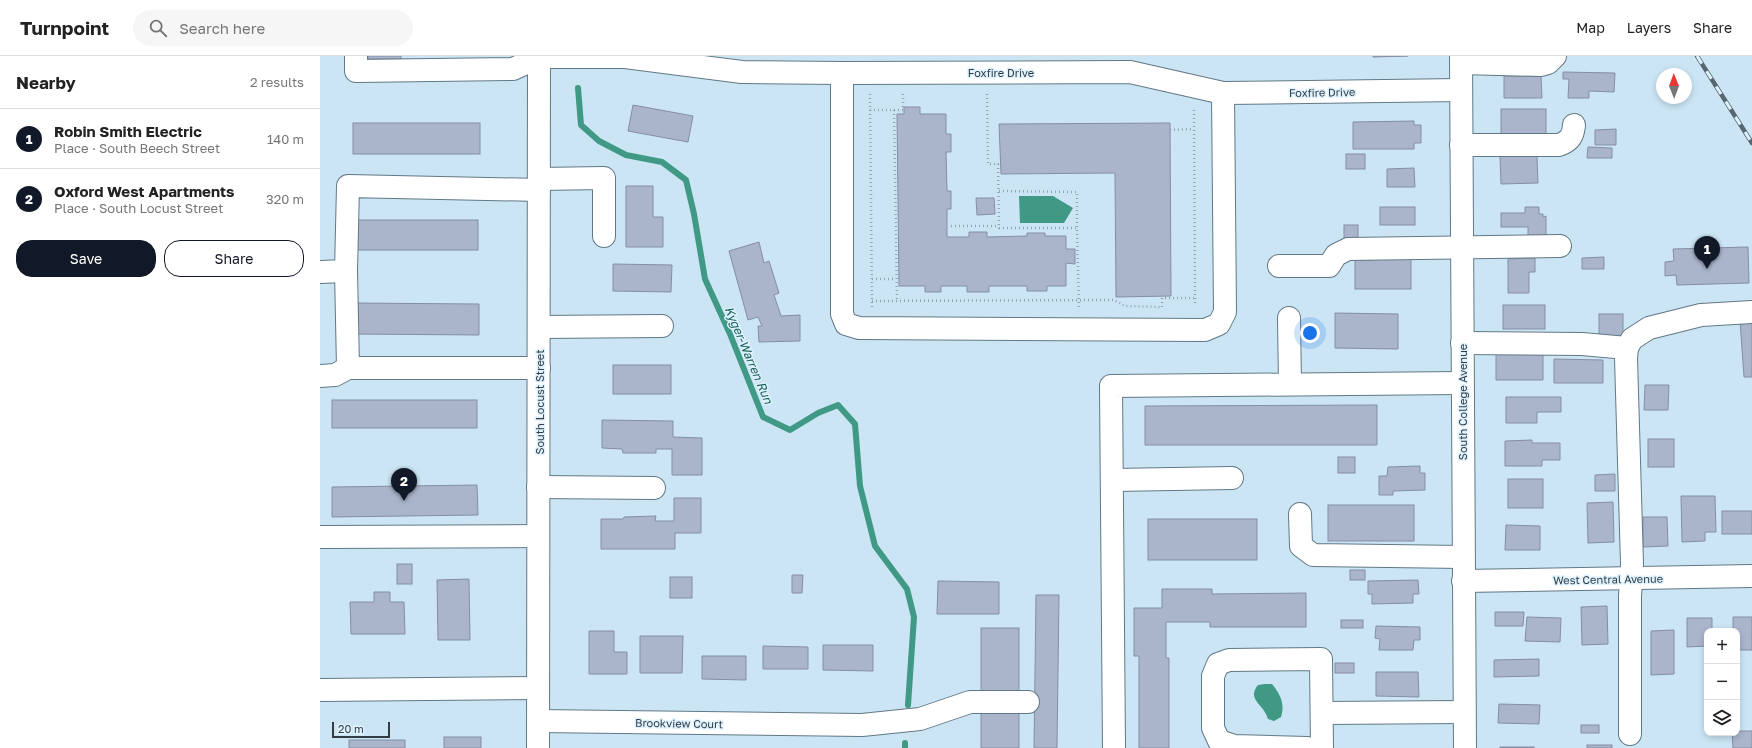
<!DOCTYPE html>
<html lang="en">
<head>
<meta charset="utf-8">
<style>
	:root { --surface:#fff; --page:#f6f6f6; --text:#222; --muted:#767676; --line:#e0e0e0; --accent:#111827 }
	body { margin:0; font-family:"Golos Text",sans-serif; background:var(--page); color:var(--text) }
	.controls { position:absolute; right:12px; bottom:12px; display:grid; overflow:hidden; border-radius:8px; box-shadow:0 2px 6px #0003 }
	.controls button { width:36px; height:36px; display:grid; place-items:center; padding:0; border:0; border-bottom:1px solid var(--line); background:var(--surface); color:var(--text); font:20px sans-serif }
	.compass { position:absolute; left:1336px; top:12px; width:36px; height:36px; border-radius:50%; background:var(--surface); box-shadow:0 2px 6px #0003; rotate:359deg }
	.scale { position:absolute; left:12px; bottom:10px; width:58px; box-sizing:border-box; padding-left:4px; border:2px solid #333e44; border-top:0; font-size:11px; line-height:14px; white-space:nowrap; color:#333e44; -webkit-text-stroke:3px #ddf1ff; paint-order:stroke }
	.you { position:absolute; left:990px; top:277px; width:14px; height:14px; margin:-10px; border:3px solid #fff; border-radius:50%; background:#1a73e8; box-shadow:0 0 0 6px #1a73e833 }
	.badge { display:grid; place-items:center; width:26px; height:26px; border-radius:50%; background:var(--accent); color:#fff; font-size:13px; font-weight:700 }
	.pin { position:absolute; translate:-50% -33px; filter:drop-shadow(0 1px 2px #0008) }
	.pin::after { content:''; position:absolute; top:21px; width:14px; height:12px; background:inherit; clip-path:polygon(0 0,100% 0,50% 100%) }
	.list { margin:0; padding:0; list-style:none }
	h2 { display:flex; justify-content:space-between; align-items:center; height:52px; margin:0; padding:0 16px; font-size:17px }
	h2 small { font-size:13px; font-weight:400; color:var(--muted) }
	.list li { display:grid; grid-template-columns:26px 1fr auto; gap:12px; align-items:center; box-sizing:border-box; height:60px; padding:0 16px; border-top:1px solid var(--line) }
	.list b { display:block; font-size:15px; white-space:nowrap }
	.list p { margin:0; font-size:13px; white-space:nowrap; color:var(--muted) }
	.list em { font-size:13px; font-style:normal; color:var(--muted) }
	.actions { display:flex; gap:8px; padding:12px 16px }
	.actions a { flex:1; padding:9px 0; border:1px solid var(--accent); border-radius:16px; text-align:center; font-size:14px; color:var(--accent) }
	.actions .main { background:var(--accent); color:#fff }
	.icon { flex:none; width:22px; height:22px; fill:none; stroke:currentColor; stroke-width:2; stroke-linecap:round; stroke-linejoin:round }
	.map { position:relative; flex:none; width:1432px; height:692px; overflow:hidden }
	header { display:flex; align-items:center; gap:24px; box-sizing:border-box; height:56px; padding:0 20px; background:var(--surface); border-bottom:1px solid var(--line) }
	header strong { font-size:19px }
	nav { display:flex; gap:22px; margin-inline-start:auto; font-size:14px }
	.search { width:280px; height:36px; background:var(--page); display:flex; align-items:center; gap:10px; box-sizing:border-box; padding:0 14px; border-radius:22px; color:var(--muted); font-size:15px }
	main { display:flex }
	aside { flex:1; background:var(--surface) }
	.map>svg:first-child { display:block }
	.water { fill:#409984 }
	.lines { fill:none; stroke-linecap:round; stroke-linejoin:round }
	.stream { stroke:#409984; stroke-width:6 }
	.building { fill:#aab5cc; stroke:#848ea4 }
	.minor-casing { stroke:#617886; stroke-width:24 }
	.path { stroke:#92a6b2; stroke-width:2.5; stroke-dasharray:1 3; stroke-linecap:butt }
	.minor { stroke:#fff; stroke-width:22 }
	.rail-casing { stroke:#58666f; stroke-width:4.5 }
	.rail { stroke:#ddf1ff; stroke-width:3; stroke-dasharray:9; stroke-linecap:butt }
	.labels { text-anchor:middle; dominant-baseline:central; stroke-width:3; stroke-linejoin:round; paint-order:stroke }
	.street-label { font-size:11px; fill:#333e44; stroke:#ddf1ff }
	.water-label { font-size:12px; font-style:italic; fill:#185e50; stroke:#ddf1ff }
</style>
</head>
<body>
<header>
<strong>Turnpoint</strong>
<div class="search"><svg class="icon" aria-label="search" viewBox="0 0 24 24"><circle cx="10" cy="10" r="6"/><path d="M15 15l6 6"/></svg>Search here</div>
<nav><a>Map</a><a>Layers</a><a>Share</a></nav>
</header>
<main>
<aside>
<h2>Nearby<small>2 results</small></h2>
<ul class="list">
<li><span class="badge">1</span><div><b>Robin Smith Electric</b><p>Place · South Beech Street</p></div><em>140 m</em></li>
<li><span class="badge">2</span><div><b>Oxford West Apartments</b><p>Place · South Locust Street</p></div><em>320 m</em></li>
</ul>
<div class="actions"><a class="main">Save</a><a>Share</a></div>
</aside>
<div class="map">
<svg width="1432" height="692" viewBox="0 0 1432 692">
	<rect width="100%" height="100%" fill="#cbe5f5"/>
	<g class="water">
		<path d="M 699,140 L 733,140 L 753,152 L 744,167 L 700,167 Z"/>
		<path d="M 945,628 L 952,628 C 961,639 965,648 961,661 L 954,665 L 948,663 C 944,648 926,644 938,629 Z"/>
	</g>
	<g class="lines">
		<g class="stream">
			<path d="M 258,32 L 261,69 L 279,85 L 306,99 L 342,106 L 366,124 L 374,158 L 385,223 L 410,278 L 443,361 L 470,374 L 498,357 L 518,349 L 535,368 L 540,430 L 555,490 L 587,533 L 594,561 L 588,649"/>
			<path d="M 585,692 L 585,687"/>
		</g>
	</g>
	<g class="building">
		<rect x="48" y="0" width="33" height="3"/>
		<path d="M 1053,0 L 1088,0 L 1053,1 Z"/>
		<path d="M 1243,16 L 1295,17 L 1294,36 L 1269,35 L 1269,42 L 1248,42 L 1249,23 L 1243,23 Z"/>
		<path d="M 1184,20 L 1221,20 L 1222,42 L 1184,42 Z"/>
		<path d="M 313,49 L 373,60 L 368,86 L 308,75 Z"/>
		<path d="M 584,51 L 600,51 L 600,58 L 626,58 L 626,78 L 631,78 L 631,96 L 626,96 L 627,135 L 631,135 L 631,153 L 627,153 L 627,181 L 649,181 L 649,176 L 667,176 L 667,181 L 707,180 L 707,177 L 725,177 L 725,180 L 746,180 L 746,193 L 755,193 L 755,208 L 746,207 L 746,230 L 727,230 L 727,235 L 707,235 L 707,230 L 669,230 L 669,236 L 647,236 L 647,230 L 621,230 L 621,236 L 605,236 L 605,230 L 579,230 L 577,58 L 584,58 Z"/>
		<rect x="1181" y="53" width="45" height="28"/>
		<path d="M 1094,65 L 1094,69 L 1101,69 L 1101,87 L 1094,87 L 1094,93 L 1033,93 L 1033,66 Z"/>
		<rect x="33" y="67" width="127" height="31"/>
		<path d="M 850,67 L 851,240 L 796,241 L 795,117 L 681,118 L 679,68 Z"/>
		<path d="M 1296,73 L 1296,89 L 1275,89 L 1275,74 Z"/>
		<path d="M 1268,91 L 1292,92 L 1292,102 L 1267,102 Z"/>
		<rect x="1026" y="98" width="19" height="15"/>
		<path d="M 1180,100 L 1217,100 L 1218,127 L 1181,128 Z"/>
		<path d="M 1094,112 L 1095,131 L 1067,131 L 1067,113 Z"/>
		<path d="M 306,130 L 333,130 L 333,161 L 343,161 L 343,191 L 306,191 Z"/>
		<path d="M 656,142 L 674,142 L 675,158 L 657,159 Z"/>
		<rect x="1060" y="151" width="35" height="18"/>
		<path d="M 1205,151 L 1219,151 L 1219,158 L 1223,158 L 1223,161 L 1226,160 L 1226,180 L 1208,180 L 1208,171 L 1181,171 L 1181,157 L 1205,157 Z"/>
		<rect x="33" y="164" width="125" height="30"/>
		<rect x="1024" y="169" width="14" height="13"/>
		<path d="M 439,186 L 444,207 L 449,205 L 459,237 L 454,239 L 461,260 L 480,259 L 480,285 L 439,286 L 438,270 L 442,270 L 438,261 L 428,264 L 409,195 Z"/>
		<path d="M 1428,191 L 1429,227 L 1357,229 L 1356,219 L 1345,220 L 1345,206 L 1354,205 L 1353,193 Z"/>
		<path d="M 1284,201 L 1284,213 L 1262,213 L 1262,202 Z"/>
		<rect x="1035" y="202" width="56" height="31"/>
		<path d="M 1215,202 L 1215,216 L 1209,216 L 1209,237 L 1188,237 L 1188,203 Z"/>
		<path d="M 293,208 L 352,209 L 351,236 L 293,235 Z"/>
		<path d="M 33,247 L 159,248 L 159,279 L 33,278 Z"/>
		<rect x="1183" y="249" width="42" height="24"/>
		<path d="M 1015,257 L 1078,258 L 1078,293 L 1015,292 Z"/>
		<rect x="1279" y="258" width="24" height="23"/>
		<path d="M 1432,264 L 1432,321 L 1424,321 L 1420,265 Z"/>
		<path d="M 1176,292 L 1223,293 L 1223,324 L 1176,324 Z"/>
		<path d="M 1234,303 L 1283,304 L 1283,327 L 1234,327 Z"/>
		<rect x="293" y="309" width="58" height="29"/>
		<path d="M 1325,329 L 1349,329 L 1348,354 L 1324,354 Z"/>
		<path d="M 1186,341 L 1241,341 L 1241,356 L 1217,356 L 1217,367 L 1186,367 Z"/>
		<rect x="12" y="344" width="145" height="28"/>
		<path d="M 1057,349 L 1057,389 L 825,389 L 825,350 Z"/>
		<path d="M 282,364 L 353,365 L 353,381 L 382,382 L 382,419 L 352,419 L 352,393 L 336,393 L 336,397 L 303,397 L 302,393 L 282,392 Z"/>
		<rect x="1328" y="383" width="26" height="28"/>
		<path d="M 1212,384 L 1212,387 L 1240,387 L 1240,404 L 1222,404 L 1222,410 L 1185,410 L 1185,385 Z"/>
		<rect x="1018" y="401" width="17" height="16"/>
		<path d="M 1100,410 L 1100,417 L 1105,417 L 1105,434 L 1073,435 L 1073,439 L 1059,439 L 1059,420 L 1067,420 L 1068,411 Z"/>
		<path d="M 1295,418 L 1295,435 L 1275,435 L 1275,419 Z"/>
		<rect x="1188" y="423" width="35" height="29"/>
		<path d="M 157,429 L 158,459 L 12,461 L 12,431 Z"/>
		<path d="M 1361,440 L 1395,440 L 1396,476 L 1385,476 L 1385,485 L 1362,486 Z"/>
		<path d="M 354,442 L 381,442 L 381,477 L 355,477 L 355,493 L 281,493 L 281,463 L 303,463 L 304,461 L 336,460 L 335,465 L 354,465 Z"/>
		<path d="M 1293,446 L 1294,486 L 1268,487 L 1267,447 Z"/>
		<rect x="1008" y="449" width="86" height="36"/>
		<rect x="1402" y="455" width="30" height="23"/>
		<path d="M 1323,461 L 1347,461 L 1348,490 L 1323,491 Z"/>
		<rect x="828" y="463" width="109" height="41"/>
		<path d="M 1186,469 L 1220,470 L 1220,494 L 1185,494 Z"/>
		<rect x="77" y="508" width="15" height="20"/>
		<rect x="1030" y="514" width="15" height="10"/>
		<path d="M 472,519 L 483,519 L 482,537 L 472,537 Z"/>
		<rect x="350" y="521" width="22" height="21"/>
		<path d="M 149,523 L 150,584 L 118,584 L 117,524 Z"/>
		<path d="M 1098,524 L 1099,538 L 1093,538 L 1093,547 L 1052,548 L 1052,538 L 1048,538 L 1048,525 Z"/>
		<path d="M 618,525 L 679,526 L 679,558 L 617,558 Z"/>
		<path d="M 842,533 L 892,533 L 892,538 L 986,537 L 986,571 L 890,571 L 890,566 L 846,566 L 846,602 L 849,602 L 849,692 L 819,692 L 819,600 L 814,600 L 814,552 L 842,552 Z"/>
		<path d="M 54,536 L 70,536 L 70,546 L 84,546 L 85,578 L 31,578 L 30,546 L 54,546 Z"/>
		<path d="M 716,539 L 739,539 L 737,692 L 714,692 Z"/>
		<path d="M 1287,550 L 1288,588 L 1262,589 L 1261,551 Z"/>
		<path d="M 1175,556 L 1204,556 L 1203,570 L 1175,570 Z"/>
		<path d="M 1207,561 L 1241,562 L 1240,586 L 1205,585 Z"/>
		<path d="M 1413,561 L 1432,561 L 1432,594 L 1417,594 L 1417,575 L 1413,575 Z"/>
		<path d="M 1367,562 L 1392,562 L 1392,575 L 1387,575 L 1387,590 L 1367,591 Z"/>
		<rect x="1021" y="564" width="22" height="8"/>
		<path d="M 1056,570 L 1100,571 L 1100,584 L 1094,584 L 1093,594 L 1059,594 L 1060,583 L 1055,582 Z"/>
		<rect x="661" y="572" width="38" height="120"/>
		<path d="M 1354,574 L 1354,618 L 1331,619 L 1331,575 Z"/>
		<path d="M 269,575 L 294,575 L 294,596 L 307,596 L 307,618 L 269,618 Z"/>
		<path d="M 320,580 L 363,580 L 362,617 L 320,617 Z"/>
		<path d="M 503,589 L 553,589 L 553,615 L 503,614 Z"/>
		<path d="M 443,590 L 488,591 L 488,613 L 443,613 Z"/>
		<path d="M 382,600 L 426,600 L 426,624 L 382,623 Z"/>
		<path d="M 1219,603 L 1219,620 L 1174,621 L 1174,604 Z"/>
		<rect x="1015" y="607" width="19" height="10"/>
		<path d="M 1056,616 L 1098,616 L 1099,641 L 1056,640 Z"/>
		<rect x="1417" y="638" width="2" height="14"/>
		<path d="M 1179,648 L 1220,649 L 1219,668 L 1178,667 Z"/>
		<rect x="1261" y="669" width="18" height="8"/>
		<path d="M 1417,675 L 1432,675 L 1432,692 L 1413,692 L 1412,677 L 1417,677 Z"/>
		<rect x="124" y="681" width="37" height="11"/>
		<rect x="29" y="684" width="56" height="8"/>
		<rect x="1267" y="689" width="25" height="3"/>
		<rect x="1180" y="691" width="34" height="1"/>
	</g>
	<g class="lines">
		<g class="minor-casing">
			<g id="minor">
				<path d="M 36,0 L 36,15 L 193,13 L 219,1 L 305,1 L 422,16 L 522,17 L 810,16 L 903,37 L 1141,34"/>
				<path d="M 1141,0 L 1145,692"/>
				<path d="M 1141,7 L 1221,9 L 1228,7 L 1235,0"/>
				<path d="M 522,17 L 522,258 L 526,268 L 539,272 L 885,274 L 899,268 L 905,256 L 903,37"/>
				<path d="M 1141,89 L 1239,89 C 1250,85 1253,80 1254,69"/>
				<path d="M 219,123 L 284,122 L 284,180"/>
				<path d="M 959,210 L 1009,210 L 1016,199 L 1028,193 L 1240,190"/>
				<path d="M 0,216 L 26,215"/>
				<path d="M 969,262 L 970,328"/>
				<path d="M 219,271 L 342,270"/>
				<path d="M 1142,287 L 1262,288 L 1307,292"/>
				<path d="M 28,312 L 26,215 L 28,130 L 219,134"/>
				<path d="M 0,320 L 15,319 L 28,312 L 219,312"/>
				<path d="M 793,424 L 912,422"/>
				<path d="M 218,431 L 334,432"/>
				<path d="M 980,458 L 981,490 L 993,499 L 1143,501"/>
				<path d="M 0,481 L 218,480"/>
				<path d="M 1143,525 L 1432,520"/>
				<path d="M 0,634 L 218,632"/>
				<path d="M 1002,657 L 1144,656"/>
				<path d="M 218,665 L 542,669 L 600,663 L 650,646 L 708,646"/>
				<path d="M 1310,678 L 1310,540 L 1312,508 L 1306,302 L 1307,292 L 1312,283 L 1329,272 L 1381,259 L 1432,256"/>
				<path d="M 218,692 L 219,0"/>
				<path d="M 794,692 L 791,330 L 1142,327"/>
				<path d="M 987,692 L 914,690 L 899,685 L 893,672 L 893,620 L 898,608 L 909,604 L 1001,603 L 1002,692"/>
			</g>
		</g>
		<g class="path">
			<path d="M 550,38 L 552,252"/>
			<path d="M 667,38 L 668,108 L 678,108 L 679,172 L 757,172 L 759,254"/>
			<path d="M 550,54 L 583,54 L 583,38"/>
			<path d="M 574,54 L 577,245"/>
			<path d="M 874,54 L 875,248"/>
			<path d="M 850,74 L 874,73"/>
			<path d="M 679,135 L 757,136 L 757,172"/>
			<path d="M 631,170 L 678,170"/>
			<path d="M 552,223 L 576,223"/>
			<path d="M 552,245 L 794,244 L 805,250 L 842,251"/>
			<path d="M 842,251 L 842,242 L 874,242"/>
		</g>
		<use href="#minor" class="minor"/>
		<g class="rail-casing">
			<path id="rail" d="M 1377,0 L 1432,87"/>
		</g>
		<use href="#rail" class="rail"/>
	</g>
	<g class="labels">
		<g class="street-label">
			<text x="681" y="16">Foxfire Drive</text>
			<text transform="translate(1002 36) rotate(-1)">Foxfire Drive</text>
			<text transform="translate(219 346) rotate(-90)">South Locust Street</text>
			<text transform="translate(1142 346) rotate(-90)">South College Avenue</text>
			<text transform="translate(1288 523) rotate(-1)">West Central Avenue</text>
			<text transform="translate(359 667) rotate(1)">Brookview Court</text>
		</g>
		<g class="water-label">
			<text transform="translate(429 299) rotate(67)">Kyger-Warren Run</text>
		</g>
	</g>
</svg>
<div class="controls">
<button>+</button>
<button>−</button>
<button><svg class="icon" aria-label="layers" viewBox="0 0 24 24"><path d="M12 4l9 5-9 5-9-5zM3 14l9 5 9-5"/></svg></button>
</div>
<svg class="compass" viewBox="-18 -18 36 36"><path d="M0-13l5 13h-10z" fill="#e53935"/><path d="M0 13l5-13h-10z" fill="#767676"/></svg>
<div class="scale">20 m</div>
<div class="you"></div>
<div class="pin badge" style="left:1387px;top:213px">1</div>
<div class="pin badge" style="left:84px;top:445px">2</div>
</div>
</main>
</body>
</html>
